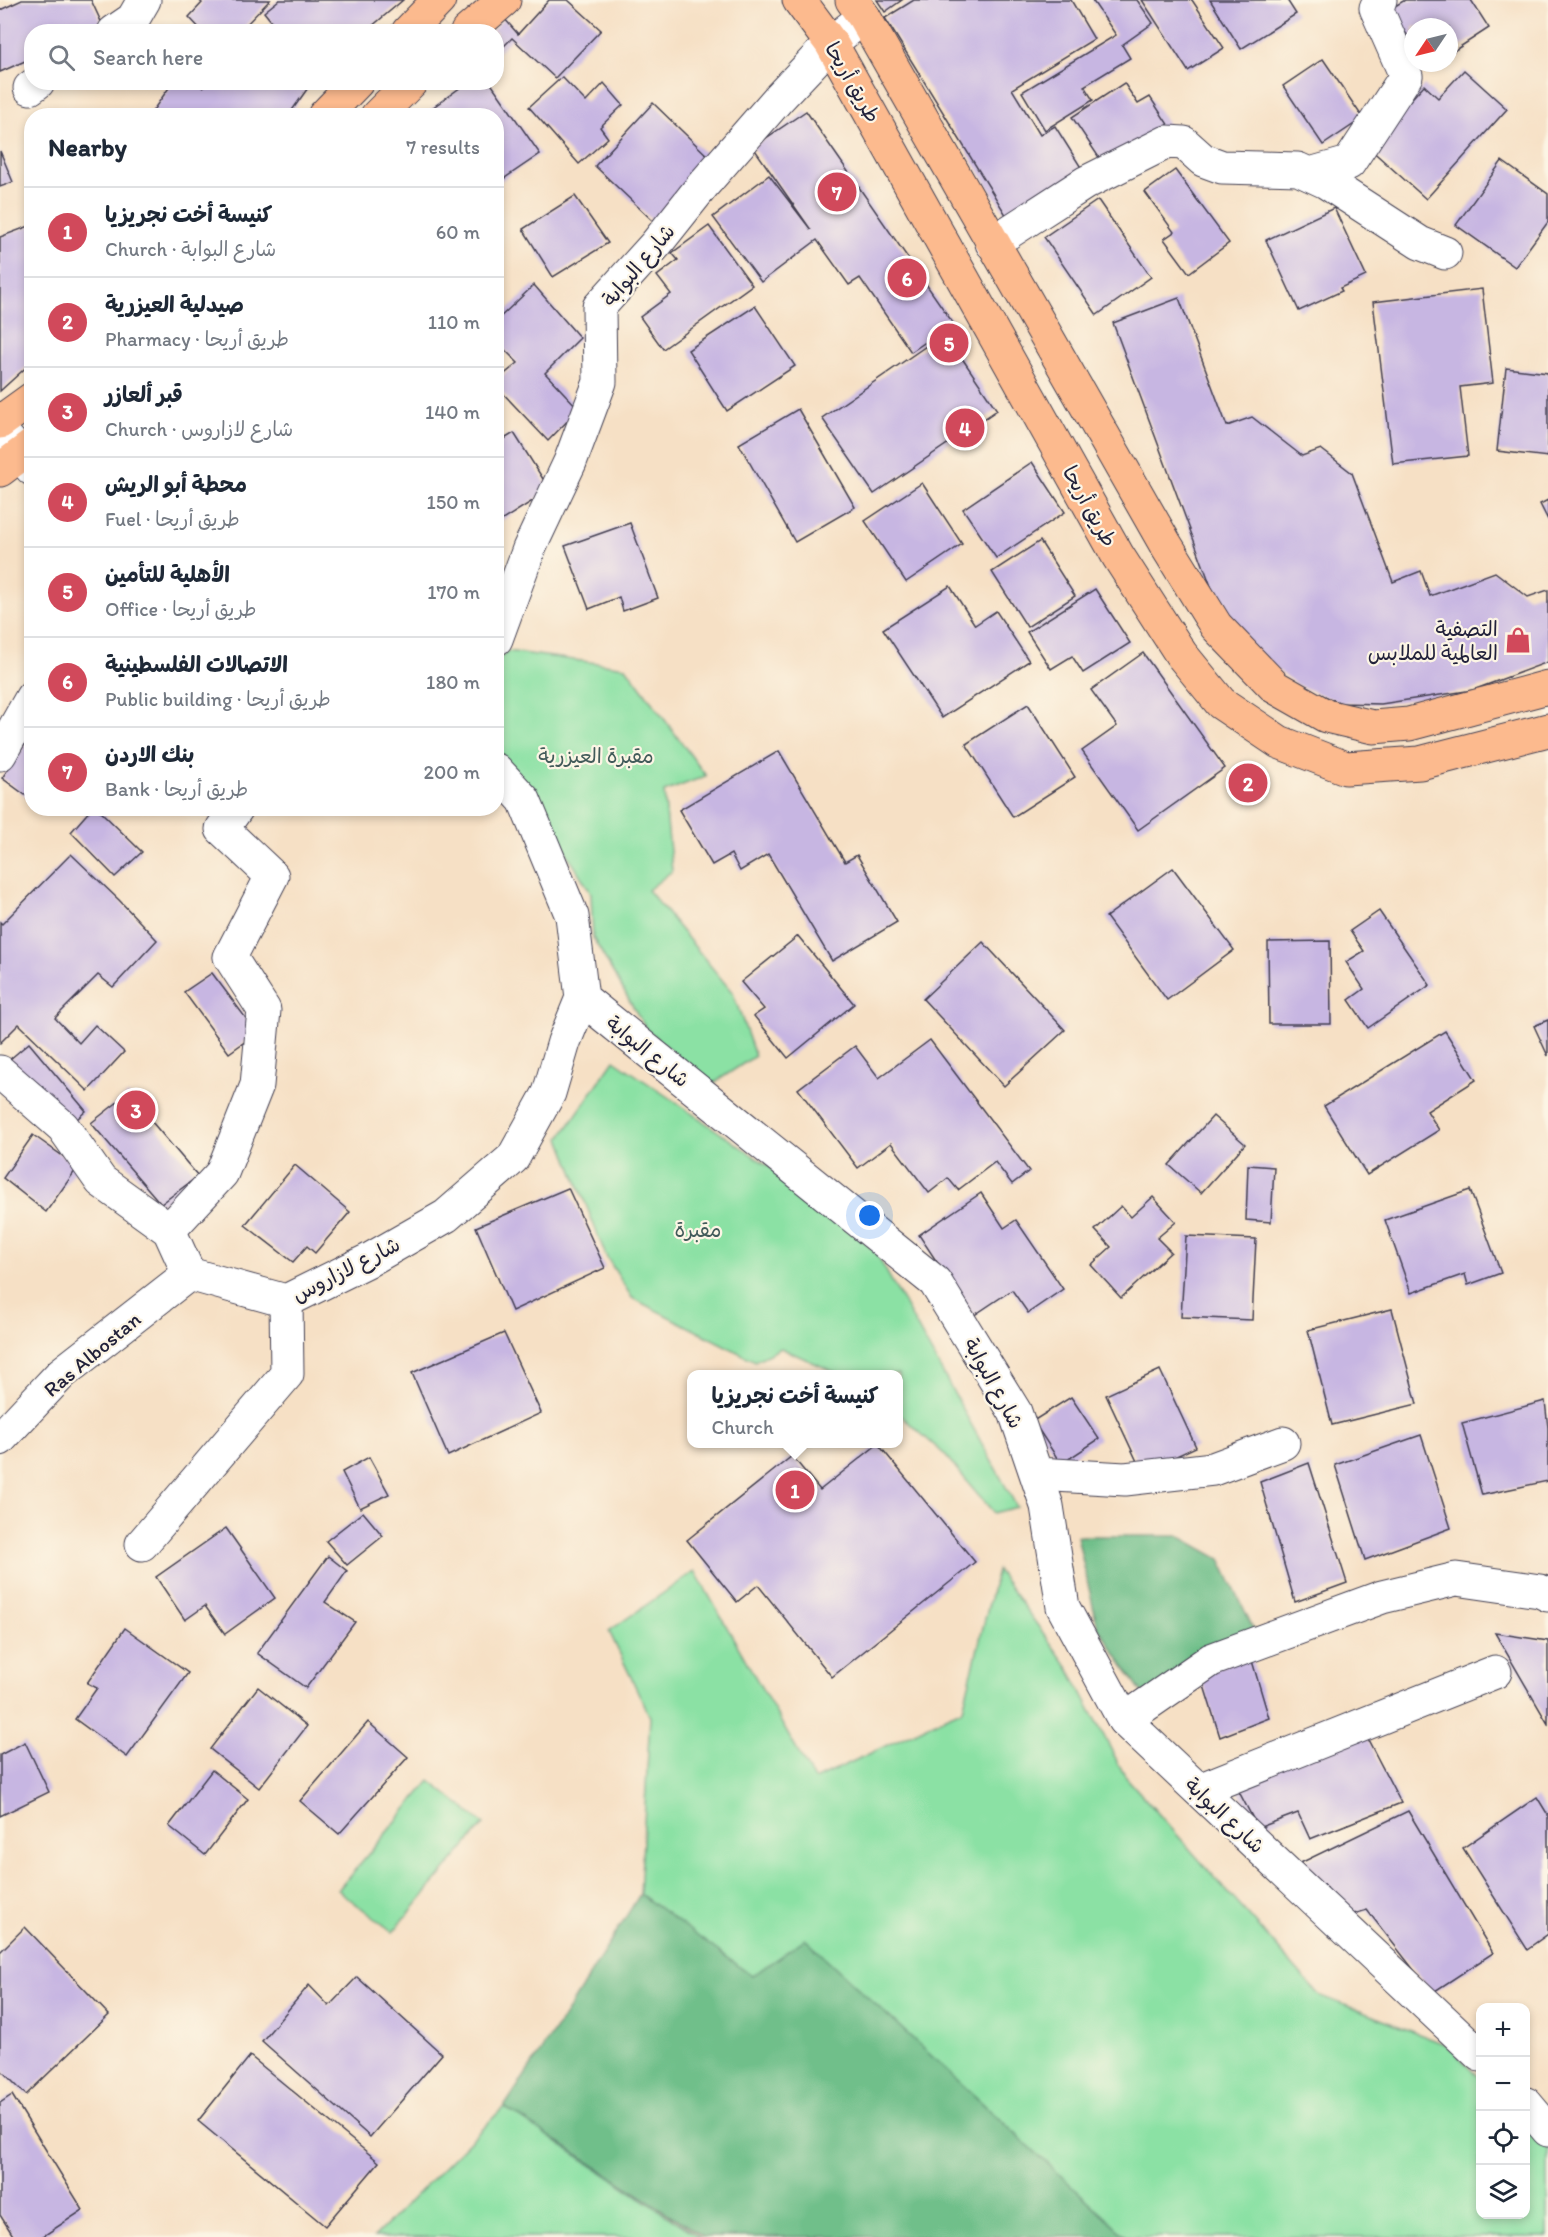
<!DOCTYPE html>
<html lang="en">
<head>
<meta charset="utf-8">
<style>
	:root { --surface:#fff; --page:#f6f6f7; --text:#1f2937; --muted:#747a83; --line:#e0e1e3; --accent:#d1495b }
	body { margin:0; font-family:Itim,"Playpen Sans Arabic",sans-serif; background:var(--page); color:var(--text) }
	.controls { position:absolute; right:18px; bottom:18px; display:grid; overflow:hidden; border-radius:12px; box-shadow:0 3px 9px #0003 }
	.controls button { width:54px; height:54px; display:grid; place-items:center; padding:0; border:0; border-bottom:2px solid var(--line); background:var(--surface); color:var(--text); font:30px sans-serif }
	.compass { position:absolute; left:1404px; top:18px; width:54px; height:54px; border-radius:50%; background:var(--surface); box-shadow:0 3px 9px #0003; rotate:235deg }
	.you { position:absolute; left:870px; top:1216px; width:21px; height:21px; margin:-15px; border:4px solid #fff; border-radius:50%; background:#1a73e8; box-shadow:0 0 0 9px #1a73e833 }
	.badge { display:grid; place-items:center; width:39px; height:39px; border-radius:50%; background:var(--accent); color:#fff; font-size:20px; font-weight:700 }
	.pin { position:absolute; translate:-50% -50%; border:3px solid #fff; box-shadow:0 2px 6px #0006 }
	.popup { position:absolute; left:687px; top:1370px; width:216px; height:78px; box-sizing:border-box; display:grid; place-content:center; border-radius:12px; background:var(--surface); filter:drop-shadow(0 2px 4px #0005); font-size:20px; white-space:nowrap; color:var(--muted) }
	.popup b { font-size:22px; color:var(--text) }
	.popup::after { content:''; position:absolute; left:50%; top:100%; margin-left:-12px; border:12px solid transparent; border-top-color:var(--surface) }
	.list { margin:0; padding:0; list-style:none }
	h2 { display:flex; justify-content:space-between; align-items:center; height:78px; margin:0; padding:0 24px; font-size:26px }
	h2 small { font-size:20px; font-weight:400; color:var(--muted) }
	.list li { display:grid; grid-template-columns:39px 1fr auto; gap:18px; align-items:center; box-sizing:border-box; height:90px; padding:0 24px; border-top:2px solid var(--line) }
	.list b { display:block; font-size:22px; white-space:nowrap }
	.list p { margin:0; font-size:20px; white-space:nowrap; color:var(--muted) }
	.list em { font-size:20px; font-style:normal; color:var(--muted) }
	.icon { flex:none; width:33px; height:33px; fill:none; stroke:currentColor; stroke-width:2; stroke-linecap:round; stroke-linejoin:round }
	.map { position:relative; flex:none; width:1548px; height:2237px; overflow:hidden }
	.search { position:absolute; background:var(--surface); box-shadow:0 3px 9px #0003; left:24px; top:24px; width:480px; height:66px; display:flex; align-items:center; gap:15px; box-sizing:border-box; padding:0 21px; border-radius:24px; color:var(--muted); font-size:22px }
	.panel { position:absolute; background:var(--surface); box-shadow:0 3px 9px #0003; left:24px; top:108px; width:480px; height:708px; border-radius:24px }
	.map>svg:first-child { display:block }
	.green { fill:#8be1a4; stroke:#568270; stroke-width:1.5 }
	.forest { fill:#70bf8a; stroke:#497062; stroke-width:1.5 }
	.building { fill:#c7b6e2 }
	.lines { fill:none; stroke-linecap:round; stroke-linejoin:round }
	.minor-casing { stroke:#423e50; stroke-width:35 }
	.major-casing { stroke:#423e50; stroke-width:35 }
	.minor { stroke:#fff; stroke-width:33 }
	.major { stroke:#fcba8e; stroke-width:33 }
	.labels { text-anchor:middle; dominant-baseline:central; stroke-width:4.5; stroke-linejoin:round; paint-order:stroke }
	.street-label { font-size:21px; fill:#22223b; stroke:#fcf5e5 }
	.poi-label { font-size:21px; fill:#22223b; stroke:#fcf5e5; text-anchor:end }
	.park-label { font-size:21px; fill:#425b5a; stroke:#fcf5e5 }
</style>
</head>
<body>
<div class="map">
<svg width="1548" height="2237" viewBox="0 0 1548 2237">
	<rect width="100%" height="100%" fill="#fcf5e5"/>
	<filter id="ink" filterUnits="userSpaceOnUse"><feTurbulence type="fractalNoise" baseFrequency=".0167" numOctaves="2"/><feDisplacementMap in="SourceGraphic" scale="12" xChannelSelector="R" yChannelSelector="G"/><feConvolveMatrix kernelMatrix="1 2 1 2 8 2 1 2 1" color-interpolation-filters="sRGB"/></filter>
	<filter id="wash" filterUnits="userSpaceOnUse"><feTurbulence type="fractalNoise" baseFrequency=".008" numOctaves="4" result="noise"/><feDisplacementMap in="SourceGraphic" scale="24" xChannelSelector="R" yChannelSelector="G"/><feGaussianBlur stdDeviation="1.35" result="paint"/><feColorMatrix in="noise" values="0 0 0 0 0 0 0 0 0 0 0 0 0 0 0 0 0 1.4 0 .05"/><feComposite in="paint" operator="in"/></filter>
	<g filter="url(#wash)">
		<rect width="100%" height="100%" fill="#f6e0c5"/>
		<g class="green">
			<path d="M 507,651 L 626,667 L 706,776 L 664,792 L 672,871 L 648,890 L 733,993 L 755,1056 L 711,1085 L 646,1029 L 593,938 L 591,893 L 525,785 L 497,755 L 497,661 Z"/>
			<path d="M 614,1060 L 818,1200 L 875,1251 L 1017,1507 L 994,1513 L 944,1454 L 899,1414 L 898,1374 L 839,1374 L 781,1348 L 755,1361 L 632,1298 L 606,1256 L 560,1138 Z"/>
			<path d="M 997,1570 L 1068,1667 L 1125,1776 L 1319,1995 L 1447,2045 L 1480,2078 L 1480,2214 L 1526,2214 L 1526,2123 L 1548,2149 L 1548,2237 L 1127,2237 L 805,1940 L 752,1977 L 640,1894 L 650,1717 L 609,1631 L 695,1571 L 814,1780 L 963,1709 Z"/>
			<path d="M 430,1781 L 484,1824 L 393,1932 L 338,1890 Z"/>
			<path d="M 504,2107 L 700,2237 L 374,2237 Z"/>
		</g>
		<g class="forest">
			<path d="M 1077,1536 L 1179,1536 L 1220,1559 L 1254,1630 L 1147,1700 L 1098,1628 Z"/>
			<path d="M 640,1894 L 752,1976 L 805,1939 L 1127,2237 L 704,2237 L 504,2107 L 561,2021 Z"/>
		</g>
		<g id="blocks">
			<g class="building">
				<path d="M 22,0 L 91,0 L 103,26 L 90,32 L 32,32 L 32,58 L 0,72 L 0,10 Z"/>
				<path d="M 199,0 L 270,0 L 239,32 L 203,32 L 189,17 L 202,3 Z"/>
				<path d="M 279,0 L 403,0 L 365,32 L 280,32 L 264,12 Z"/>
				<path d="M 549,0 L 568,0 L 601,30 L 555,78 L 512,38 L 496,54 L 496,32 L 491,32 L 504,18 L 518,34 Z"/>
				<path d="M 877,0 L 902,0 L 885,12 Z"/>
				<path d="M 914,0 L 1071,0 L 1094,39 L 1012,89 L 1040,135 L 1055,126 L 1087,177 L 1011,223 L 885,18 Z"/>
				<path d="M 1092,0 L 1137,0 L 1153,23 L 1122,45 L 1130,58 L 1084,86 L 1093,100 L 1045,130 L 1022,92 L 1116,35 Z"/>
				<path d="M 1142,0 L 1192,0 L 1224,48 L 1188,71 Z"/>
				<path d="M 1210,0 L 1287,0 L 1296,14 L 1241,49 Z"/>
				<path d="M 1405,0 L 1471,0 L 1489,28 L 1449,54 L 1449,27 L 1413,27 L 1413,44 L 1390,9 Z"/>
				<path d="M 1323,59 L 1363,118 L 1323,145 L 1283,86 Z"/>
				<path d="M 1464,70 L 1507,109 L 1426,199 L 1368,147 L 1424,85 L 1438,98 Z"/>
				<path d="M 562,77 L 586,102 L 604,83 L 623,105 L 600,127 L 608,138 L 579,164 L 529,107 Z"/>
				<path d="M 173,82 L 196,82 L 203,88 L 207,82 L 307,82 L 310,85 L 288,116 L 149,116 Z"/>
				<path d="M 468,82 L 490,82 L 540,154 L 496,184 L 496,116 L 421,116 Z"/>
				<path d="M 1124,83 L 1138,104 L 1150,97 L 1169,126 L 1106,168 L 1072,117 Z"/>
				<path d="M 653,103 L 712,160 L 653,221 L 595,166 Z"/>
				<path d="M 806,111 L 953,323 L 911,352 L 860,278 L 849,285 L 817,240 L 761,282 L 713,217 L 769,175 L 811,230 L 753,147 Z"/>
				<path d="M 0,151 L 13,182 L 0,187 Z"/>
				<path d="M 1502,161 L 1548,194 L 1548,222 L 1515,267 L 1456,225 Z"/>
				<path d="M 1175,170 L 1229,243 L 1189,273 L 1164,239 L 1174,232 L 1145,192 Z"/>
				<path d="M 575,196 L 608,243 L 553,277 L 523,229 Z"/>
				<path d="M 1098,200 L 1151,277 L 1097,315 L 1044,237 Z"/>
				<path d="M 1334,208 L 1366,276 L 1340,288 L 1342,291 L 1299,311 L 1266,240 Z"/>
				<path d="M 32,225 L 32,362 L 0,391 L 0,237 Z"/>
				<path d="M 709,226 L 752,285 L 663,349 L 640,317 L 671,294 L 657,276 L 678,260 L 672,253 Z"/>
				<path d="M 534,285 L 580,338 L 545,373 L 579,409 L 548,441 L 496,386 L 496,381 L 518,363 L 496,341 L 496,321 Z"/>
				<path d="M 1482,289 L 1493,383 L 1460,387 L 1468,456 L 1393,464 L 1373,302 Z"/>
				<path d="M 1179,298 L 1227,426 L 1252,417 L 1302,456 L 1321,449 L 1352,473 L 1393,582 L 1421,571 L 1430,596 L 1495,572 L 1528,597 L 1548,590 L 1548,662 L 1473,690 L 1381,704 L 1341,703 L 1296,684 L 1228,632 L 1113,323 Z"/>
				<path d="M 755,306 L 795,366 L 727,411 L 688,350 Z"/>
				<path d="M 945,333 L 997,410 L 874,494 L 822,418 Z"/>
				<path d="M 1506,368 L 1548,373 L 1548,457 L 1497,451 Z"/>
				<path d="M 798,409 L 855,507 L 795,542 L 739,444 Z"/>
				<path d="M 514,433 L 550,490 L 496,524 L 496,444 Z"/>
				<path d="M 1032,462 L 1065,512 L 996,558 L 963,509 Z"/>
				<path d="M 922,483 L 962,544 L 906,582 L 865,521 Z"/>
				<path d="M 1548,500 L 1548,520 L 1540,504 Z"/>
				<path d="M 630,523 L 658,598 L 623,611 L 619,597 L 589,609 L 565,546 Z"/>
				<path d="M 1040,541 L 1075,596 L 1027,627 L 992,572 Z"/>
				<path d="M 950,586 L 975,625 L 996,611 L 1029,661 L 942,718 L 883,629 Z"/>
				<path d="M 1095,589 L 1130,643 L 1083,673 L 1072,656 L 1051,669 L 1027,632 Z"/>
				<path d="M 1143,653 L 1225,768 L 1138,830 L 1082,751 L 1117,726 L 1091,690 Z"/>
				<path d="M 1028,704 L 1075,777 L 1013,817 L 966,744 Z"/>
				<path d="M 32,734 L 32,800 L 2,778 Z"/>
				<path d="M 779,751 L 845,862 L 857,855 L 897,922 L 832,961 L 768,854 L 740,871 L 731,854 L 712,865 L 679,810 Z"/>
				<path d="M 92,808 L 97,808 L 142,852 L 115,877 L 71,832 Z"/>
				<path d="M 71,854 L 119,900 L 157,940 L 113,987 L 98,975 L 55,1018 L 79,1043 L 95,1025 L 124,1052 L 88,1091 L 19,1024 L 0,1043 L 0,922 L 2,924 Z"/>
				<path d="M 1173,868 L 1234,950 L 1167,1000 L 1106,917 Z"/>
				<path d="M 1379,911 L 1430,985 L 1368,1028 L 1349,1000 L 1364,989 L 1346,962 L 1364,951 L 1350,931 Z"/>
				<path d="M 798,936 L 854,1004 L 788,1058 L 754,1016 L 764,1009 L 741,982 Z"/>
				<path d="M 1330,941 L 1331,1024 L 1269,1024 L 1268,942 Z"/>
				<path d="M 983,942 L 1065,1030 L 1004,1086 L 923,999 Z"/>
				<path d="M 212,973 L 257,1033 L 229,1053 L 184,992 Z"/>
				<path d="M 1548,1020 L 1548,1056 L 1534,1026 Z"/>
				<path d="M 1445,1031 L 1476,1080 L 1427,1111 L 1439,1130 L 1367,1175 L 1324,1106 Z"/>
				<path d="M 930,1040 L 1029,1171 L 1012,1184 L 995,1162 L 958,1190 L 948,1178 L 929,1193 L 891,1143 L 858,1168 L 798,1089 L 855,1046 L 879,1078 Z"/>
				<path d="M 29,1043 L 86,1111 L 68,1127 L 9,1060 Z"/>
				<path d="M 128,1094 L 198,1176 L 161,1204 L 91,1123 Z"/>
				<path d="M 1213,1116 L 1245,1144 L 1201,1193 L 1169,1165 Z"/>
				<path d="M 33,1135 L 78,1167 L 46,1212 L 3,1178 Z"/>
				<path d="M 295,1165 L 350,1212 L 315,1253 L 307,1246 L 293,1262 L 245,1225 Z"/>
				<path d="M 1248,1165 L 1274,1167 L 1271,1222 L 1246,1220 Z"/>
				<path d="M 568,1188 L 605,1268 L 512,1311 L 476,1227 Z"/>
				<path d="M 1470,1190 L 1501,1273 L 1468,1285 L 1465,1274 L 1411,1293 L 1385,1220 Z"/>
				<path d="M 981,1193 L 1004,1228 L 1016,1220 L 1063,1289 L 1028,1313 L 1012,1290 L 973,1316 L 919,1235 Z"/>
				<path d="M 1153,1197 L 1176,1222 L 1157,1238 L 1171,1252 L 1121,1298 L 1091,1265 L 1111,1247 L 1095,1230 L 1121,1206 L 1131,1217 Z"/>
				<path d="M 1186,1236 L 1256,1239 L 1252,1320 L 1181,1317 Z"/>
				<path d="M 1392,1309 L 1417,1404 L 1332,1425 L 1308,1330 Z"/>
				<path d="M 504,1333 L 541,1413 L 448,1456 L 412,1373 Z"/>
				<path d="M 1160,1370 L 1196,1447 L 1142,1472 L 1106,1395 Z"/>
				<path d="M 1071,1397 L 1099,1439 L 1061,1464 L 1033,1421 Z"/>
				<path d="M 1545,1401 L 1548,1428 L 1548,1481 L 1482,1495 L 1462,1423 Z"/>
				<path d="M 1421,1435 L 1451,1528 L 1365,1560 L 1335,1465 Z"/>
				<path d="M 878,1444 L 975,1562 L 832,1677 L 758,1585 L 737,1602 L 687,1540 L 792,1456 L 820,1490 Z"/>
				<path d="M 369,1457 L 389,1494 L 360,1508 L 342,1472 Z"/>
				<path d="M 1309,1463 L 1347,1583 L 1295,1602 L 1260,1482 Z"/>
				<path d="M 363,1512 L 383,1536 L 347,1565 L 326,1541 Z"/>
				<path d="M 226,1528 L 275,1598 L 225,1634 L 205,1606 L 185,1620 L 156,1577 Z"/>
				<path d="M 328,1556 L 347,1571 L 325,1602 L 355,1622 L 306,1688 L 257,1653 Z"/>
				<path d="M 125,1628 L 188,1673 L 127,1757 L 75,1719 L 97,1688 L 87,1683 Z"/>
				<path d="M 1495,1633 L 1548,1641 L 1548,1724 Z"/>
				<path d="M 1250,1654 L 1269,1718 L 1220,1737 L 1201,1676 Z"/>
				<path d="M 258,1687 L 307,1726 L 259,1788 L 210,1749 Z"/>
				<path d="M 368,1722 L 408,1757 L 339,1834 L 300,1801 Z"/>
				<path d="M 1364,1732 L 1401,1803 L 1310,1839 L 1298,1813 L 1258,1828 L 1236,1786 Z"/>
				<path d="M 25,1742 L 49,1792 L 0,1816 L 0,1755 Z"/>
				<path d="M 212,1770 L 248,1799 L 205,1855 L 169,1826 Z"/>
				<path d="M 1537,1797 L 1548,1815 L 1548,1934 L 1527,1949 L 1463,1848 Z"/>
				<path d="M 1408,1811 L 1493,1953 L 1432,1993 L 1367,1910 L 1330,1921 L 1290,1868 Z"/>
				<path d="M 25,1927 L 109,2015 L 26,2095 L 0,2069 L 0,1952 Z"/>
				<path d="M 357,1977 L 442,2054 L 370,2137 L 262,2041 L 309,1985 L 329,2006 Z"/>
				<path d="M 250,2056 L 379,2162 L 325,2226 L 198,2121 Z"/>
				<path d="M 12,2095 L 83,2210 L 42,2237 L 14,2237 L 0,2215 L 0,2103 Z"/>
			</g>
		</g>
	</g>
	<g filter="url(#ink)">
		<use href="#blocks" fill-opacity="0" stroke="#423e50" stroke-width="1.5"/>
		<g class="lines">
			<g class="minor-casing">
				<g id="minor">
					<path d="M 114,32 L 133,19 L 144,0"/>
					<path d="M 30,88 L 38,82"/>
					<path d="M 1310,174 L 1349,163 L 1406,76 L 1376,8 L 1380,0"/>
					<path d="M 992,243 L 1085,183 L 1167,142 L 1184,143 L 1203,160 L 1222,167 L 1298,169 L 1326,182 L 1420,243 L 1445,253"/>
					<path d="M 0,430 L 32,469"/>
					<path d="M 496,639 L 529,549 L 570,462 L 600,382 L 599,307 L 656,244 L 703,185 L 778,99 L 831,43 L 864,17"/>
					<path d="M 0,754 L 32,697"/>
					<path d="M 496,770 L 524,800 L 572,916 L 582,998 L 935,1282 L 1015,1412 L 1047,1506 L 1063,1607 L 1124,1720 L 1480,2055"/>
					<path d="M 0,1072 L 63,1127 L 101,1181 L 169,1230 L 189,1274"/>
					<path d="M 169,1230 L 222,1173 L 257,1085 L 264,1010 L 230,957 L 272,876 L 222,829 L 237,808"/>
					<path d="M 189,1274 L 286,1301 L 369,1260 L 446,1216 L 513,1158 L 549,1093 L 564,1042 L 582,998"/>
					<path d="M 0,1439 L 62,1373 L 189,1274"/>
					<path d="M 1037,1474 L 1125,1479 L 1213,1469 L 1283,1443"/>
					<path d="M 142,1544 L 287,1374 L 286,1301"/>
					<path d="M 1124,1720 L 1211,1660 L 1382,1597 L 1456,1579 L 1540,1591 L 1548,1595"/>
					<path d="M 1199,1790 L 1495,1672"/>
					<path d="M 1526,2104 L 1548,2130"/>
				</g>
			</g>
			<g class="major-casing">
				<g id="major">
					<path d="M 799,0 L 831,43 L 1118,556 L 1181,654 L 1221,703 L 1279,742 L 1346,768 L 1420,763 L 1548,730"/>
					<path d="M 852,0 L 864,17 L 1166,545 L 1216,626 L 1275,687 L 1326,716 L 1373,727 L 1409,724 L 1548,687"/>
					<path d="M 408,32 L 439,0"/>
					<path d="M 467,32 L 504,0"/>
					<path d="M 324,116 L 357,82"/>
					<path d="M 377,116 L 411,82"/>
					<path d="M 0,422 L 32,399"/>
					<path d="M 0,470 L 32,446"/>
				</g>
			</g>
			<use href="#minor" class="minor"/>
			<use href="#major" class="major"/>
		</g>
	</g>
	<defs>
		<g id="shop-bare" transform="scale(2.07)"><path d="M-5-2.5h2.3a2.7 3.5 0 0 1 5.4 0H5L5.5 6h-11ZM-1.5-2.5h3a1.5 2.3 0 0 0-3 0Z" fill="#d1495b" stroke="#fcf5e5" stroke-width="2.5" paint-order="stroke"/></g>
	</defs>
	<g fill-rule="evenodd">
		<use href="#shop-bare" x="1518" y="640"/>
	</g>
	<g class="labels">
		<g class="street-label">
			<text transform="translate(853 82) rotate(60)">طريق أريحا</text>
			<text transform="translate(638 265) rotate(-50)">شارع البوابة</text>
			<text transform="translate(1090 506) rotate(61)">طريق أريحا</text>
			<text transform="translate(648 1051) rotate(39)">شارع البوابة</text>
			<text transform="translate(346 1269) rotate(-27)">شارع لازاروس</text>
			<text transform="translate(92 1354) rotate(-40)">Ras Albostan</text>
			<text transform="translate(994 1383) rotate(61)">شارع البوابة</text>
			<text transform="translate(1225 1815) rotate(43)">شارع البوابة</text>
		</g>
		<g class="poi-label">
			<text x="1498" y="628">التصفية<tspan x="1498" dy="24">العالمية للملابس</tspan></text>
		</g>
		<g class="park-label">
			<text x="596" y="755">مقبرة العيزرية</text>
			<text x="698" y="1229">مقبرة</text>
		</g>
	</g>
</svg>
<div class="controls">
<button>+</button>
<button>−</button>
<button><svg class="icon" aria-label="locate" viewBox="0 0 24 24"><circle cx="12" cy="12" r="6"/><path d="M12 2v4M12 18v4M2 12h4M18 12h4"/></svg></button>
<button><svg class="icon" aria-label="layers" viewBox="0 0 24 24"><path d="M12 4l9 5-9 5-9-5zM3 14l9 5 9-5"/></svg></button>
</div>
<svg class="compass" viewBox="-18 -18 36 36"><path d="M0-13l5 13h-10z" fill="#e53935"/><path d="M0 13l5-13h-10z" fill="#747a83"/></svg>
<div class="you"></div>
<div class="pin badge" style="left:795px;top:1490px">1</div>
<div class="popup"><b>كنيسة أخت نجريزيا</b>Church</div>
<div class="pin badge" style="left:1248px;top:783px">2</div>
<div class="pin badge" style="left:136px;top:1110px">3</div>
<div class="pin badge" style="left:965px;top:428px">4</div>
<div class="pin badge" style="left:949px;top:343px">5</div>
<div class="pin badge" style="left:907px;top:278px">6</div>
<div class="pin badge" style="left:837px;top:192px">7</div>
<div class="search"><svg class="icon" aria-label="search" viewBox="0 0 24 24"><circle cx="10" cy="10" r="6"/><path d="M15 15l6 6"/></svg>Search here</div>
<section class="panel">
<h2>Nearby<small>7 results</small></h2>
<ul class="list">
<li><span class="badge">1</span><div><b>كنيسة أخت نجريزيا</b><p>Church · شارع البوابة</p></div><em>60 m</em></li>
<li><span class="badge">2</span><div><b>صيدلية العيزرية</b><p>Pharmacy · طريق أريحا</p></div><em>110 m</em></li>
<li><span class="badge">3</span><div><b>قبر ألعازر</b><p>Church · شارع لازاروس</p></div><em>140 m</em></li>
<li><span class="badge">4</span><div><b>محطة أبو الريش</b><p>Fuel · طريق أريحا</p></div><em>150 m</em></li>
<li><span class="badge">5</span><div><b>الأهلية للتأمين</b><p>Office · طريق أريحا</p></div><em>170 m</em></li>
<li><span class="badge">6</span><div><b>الاتصالات الفلسطينية</b><p>Public building · طريق أريحا</p></div><em>180 m</em></li>
<li><span class="badge">7</span><div><b>بنك الاردن</b><p>Bank · طريق أريحا</p></div><em>200 m</em></li>
</ul>
</section>
</div>
</body>
</html>
